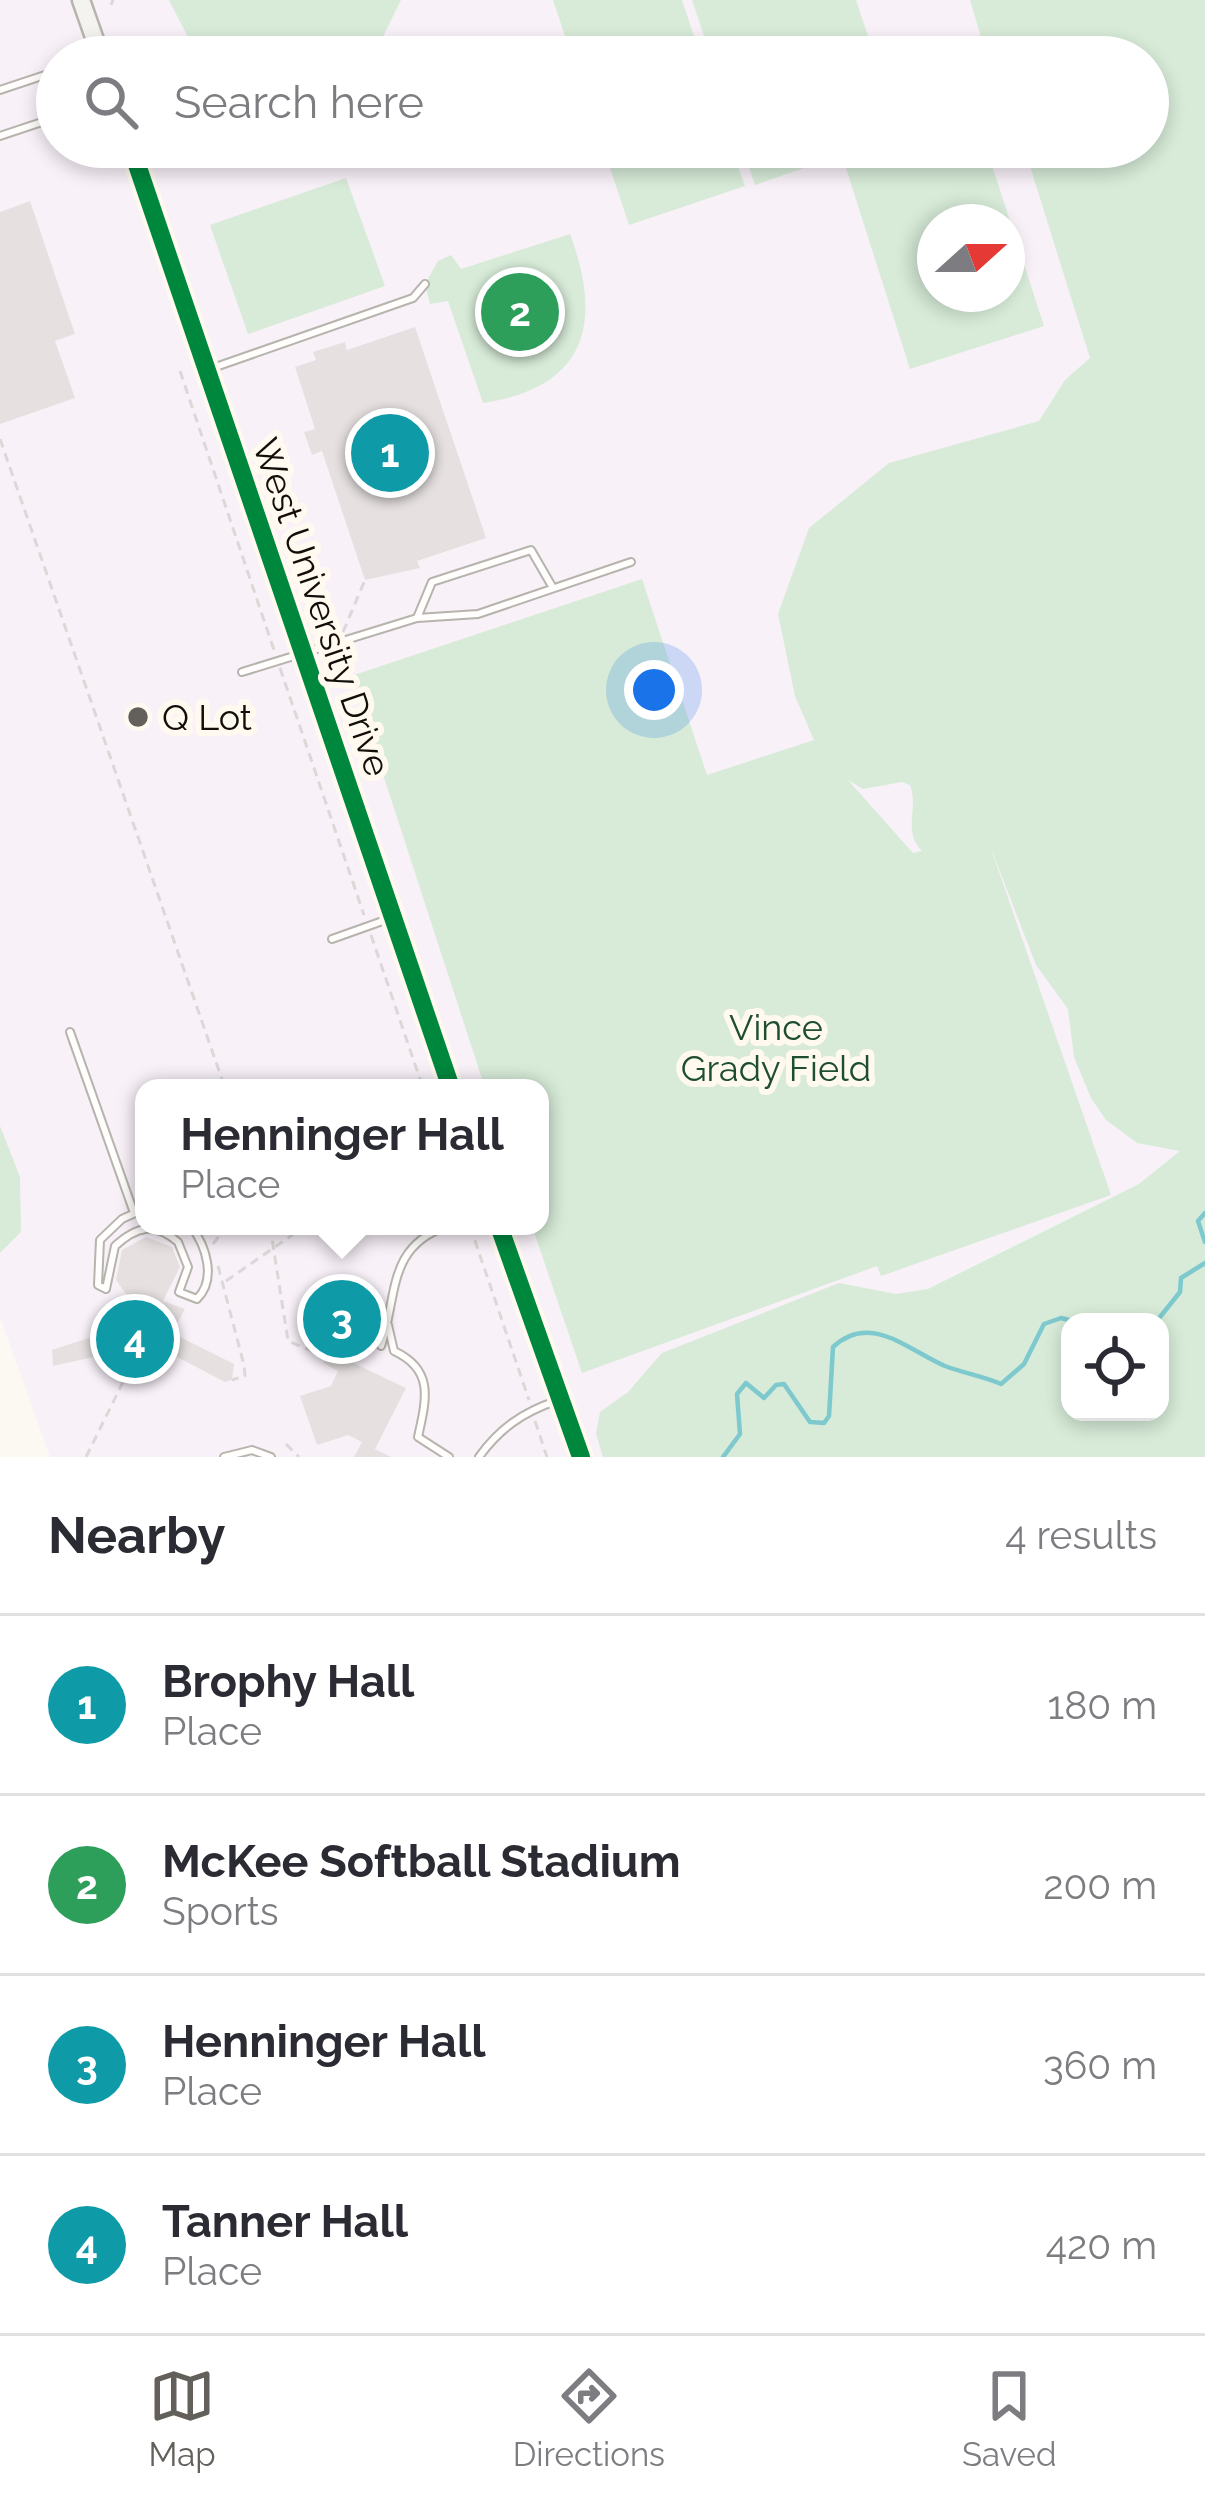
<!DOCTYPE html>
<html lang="en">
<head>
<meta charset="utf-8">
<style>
	:root { --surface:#fff; --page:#f2f2f3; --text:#2b2b33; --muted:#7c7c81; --line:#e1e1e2; --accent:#63605b }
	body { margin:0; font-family:Raleway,sans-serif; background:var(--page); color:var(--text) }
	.controls { position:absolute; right:36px; bottom:36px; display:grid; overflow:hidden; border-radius:24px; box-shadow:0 6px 18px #0003 }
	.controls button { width:108px; height:108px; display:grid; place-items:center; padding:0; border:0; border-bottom:3px solid var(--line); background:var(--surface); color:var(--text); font:60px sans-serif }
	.compass { position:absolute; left:917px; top:204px; width:108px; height:108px; border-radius:50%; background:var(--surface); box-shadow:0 6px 18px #0003; rotate:69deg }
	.you { position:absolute; left:654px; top:690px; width:42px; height:42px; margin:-30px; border:9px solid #fff; border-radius:50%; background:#1a73e8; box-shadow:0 0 0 18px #1a73e833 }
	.badge { display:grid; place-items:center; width:78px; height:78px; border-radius:50%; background:var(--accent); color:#fff; font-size:39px; font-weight:700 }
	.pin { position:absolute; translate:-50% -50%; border:6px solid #fff; box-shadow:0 3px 12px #0006 }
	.popup { position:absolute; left:135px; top:1079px; width:414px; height:156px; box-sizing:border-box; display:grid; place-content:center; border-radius:24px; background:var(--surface); filter:drop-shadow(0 3px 9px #0005); font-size:39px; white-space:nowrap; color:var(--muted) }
	.popup b { font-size:45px; color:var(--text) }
	.popup::after { content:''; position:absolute; left:50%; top:100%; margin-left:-24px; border:24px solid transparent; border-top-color:var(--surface) }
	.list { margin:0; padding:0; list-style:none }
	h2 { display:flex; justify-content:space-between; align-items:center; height:156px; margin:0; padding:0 48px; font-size:51px }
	h2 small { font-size:39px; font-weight:400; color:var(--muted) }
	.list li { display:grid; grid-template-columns:78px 1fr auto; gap:36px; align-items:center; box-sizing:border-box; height:180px; padding:0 48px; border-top:3px solid var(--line) }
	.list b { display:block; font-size:45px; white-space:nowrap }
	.list p { margin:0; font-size:39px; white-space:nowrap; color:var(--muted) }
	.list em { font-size:39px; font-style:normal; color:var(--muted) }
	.icon { flex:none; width:66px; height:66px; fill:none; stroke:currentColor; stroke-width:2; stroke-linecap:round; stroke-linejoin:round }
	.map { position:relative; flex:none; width:1205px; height:1457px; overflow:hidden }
	.search { position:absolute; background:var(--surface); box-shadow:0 6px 18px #0003; left:36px; right:36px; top:36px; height:132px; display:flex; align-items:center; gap:30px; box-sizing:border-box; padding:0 42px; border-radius:66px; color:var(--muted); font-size:45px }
	.sheet { height:876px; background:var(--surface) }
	nav { display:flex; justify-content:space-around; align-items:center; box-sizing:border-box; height:168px; border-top:3px solid var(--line); background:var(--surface); font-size:33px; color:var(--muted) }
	nav a { display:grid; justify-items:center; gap:6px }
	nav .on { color:var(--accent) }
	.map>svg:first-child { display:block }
	.education { fill:#f8f1f8; fill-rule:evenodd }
	.green { fill:#d7ebd8; fill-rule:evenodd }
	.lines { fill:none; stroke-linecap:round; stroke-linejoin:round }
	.stream { stroke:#7dc9ce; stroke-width:4.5 }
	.building { fill:#e6e1e0 }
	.lane-casing { stroke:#b7b3ad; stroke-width:10 }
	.secondary-casing { stroke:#b7b3ad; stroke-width:21 }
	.path { stroke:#dad9d8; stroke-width:3; stroke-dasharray:9 6; stroke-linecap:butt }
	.lane { stroke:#fffefd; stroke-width:6 }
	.secondary { stroke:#f5f3ef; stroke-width:16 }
	.cycleway-casing { stroke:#fff9ef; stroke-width:26 }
	.cycleway { stroke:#00873e; stroke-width:18 }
	.poi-dot { fill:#63605b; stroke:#fff9ef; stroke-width:4.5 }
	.labels { text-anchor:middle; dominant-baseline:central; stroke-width:12; stroke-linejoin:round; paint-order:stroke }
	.street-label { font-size:36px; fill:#110e09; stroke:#fff9ef }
	.poi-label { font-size:36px; fill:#110e09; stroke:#fff9ef; text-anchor:start }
	.park-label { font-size:36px; fill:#1d4e2d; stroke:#fff9ef }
</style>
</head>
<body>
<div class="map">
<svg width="1205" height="1457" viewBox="0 0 1205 1457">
	<rect width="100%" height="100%" fill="#fcf8f2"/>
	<path class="education" d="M 0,0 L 1205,0 L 1205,1385 L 1149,1457 L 50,1457 L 0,1317 ZM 57,57 L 1148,57 L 1148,147 L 57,147 ZM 935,222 L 1007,222 L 1007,294 L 935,294 ZM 144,1088 L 540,1088 L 540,1226 L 144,1226 ZM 1070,1322 L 1160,1322 L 1160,1412 L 1070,1412 Z"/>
	<g class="green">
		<path d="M 169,0 L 401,0 L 373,57 L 198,57 Z"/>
		<path d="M 553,0 L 682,0 L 701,57 L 572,57 Z"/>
		<path d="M 692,0 L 856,0 L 875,57 L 711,57 Z"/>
		<path d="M 970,0 L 1205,0 L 1205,1457 L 603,1457 L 596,1434 L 600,1412 L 628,1392 L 662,1353 L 839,1283 L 896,1294 L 928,1289 L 1139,1184 L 1180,1151 L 1137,1143 L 1106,1120 L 1091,1098 L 1074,1057 L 1068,1009 L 1036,965 L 989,843 L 1111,1195 L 881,1276 L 877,1266 L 582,1373 L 532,1226 L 540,1226 L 540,1088 L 485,1088 L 351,676 L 642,579 L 707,775 L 814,740 L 795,696 L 778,614 L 809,528 L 889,463 L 1039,421 L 1065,380 L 1090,358 L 1024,147 L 1148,147 L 1148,57 L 987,57 ZM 848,780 L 863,789 L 902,782 L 910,785 C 919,808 902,831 922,851 L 913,853 ZM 1070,1322 L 1160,1322 L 1160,1412 L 1070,1412 Z"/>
		<path d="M 603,147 L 731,147 L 745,186 L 629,225 Z"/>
		<path d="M 742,147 L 865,147 L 755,185 Z"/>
		<path d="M 911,147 L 986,147 L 1044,326 L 910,369 L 846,168 ZM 935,222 L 1007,222 L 1007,294 L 935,294 Z"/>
		<path d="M 346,178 L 385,286 L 248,334 L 210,225 Z"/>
		<path d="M 570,234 C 603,323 587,387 483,403 L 448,301 L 430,304 L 425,284 L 438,261 L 451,255 L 461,269 Z"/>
		<path d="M 0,1126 L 20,1177 L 21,1232 L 0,1253 Z"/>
	</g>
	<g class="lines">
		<g class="stream">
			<path d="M 1205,1213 L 1198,1221 L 1205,1242"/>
			<path d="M 1156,1322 L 1180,1292 L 1181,1278 L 1205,1263"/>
			<path d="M 723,1457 L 740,1434 L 737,1394 L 746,1383 L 764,1398 L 776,1385 L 784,1384 L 810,1422 L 824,1423 L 829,1416 L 833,1347 C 870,1312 908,1350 945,1366 C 963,1373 983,1376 1001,1384 L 1024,1364 L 1044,1324 L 1061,1318 L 1077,1322"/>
		</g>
	</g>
	<g class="building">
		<path d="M 30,201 L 75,334 L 55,341 L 75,398 L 0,424 L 0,212 Z"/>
		<path d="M 415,327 L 486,538 L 417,561 L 420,568 L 365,580 L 322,451 L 312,455 L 304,432 L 315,429 L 295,367 L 316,360 L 313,352 L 345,342 L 347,350 Z"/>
		<path d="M 146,1237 L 172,1247 L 180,1267 L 163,1301 L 185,1309 L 172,1333 L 234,1364 L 232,1380 L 225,1382 L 152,1344 L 53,1366 L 52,1350 L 113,1330 L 106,1307 L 129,1298 L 116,1280 L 122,1250 Z"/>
		<path d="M 339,1287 L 369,1301 L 370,1308 L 345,1359 L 406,1388 L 375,1449 L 391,1457 L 354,1457 L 362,1442 L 348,1435 L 317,1445 L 300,1396 L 331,1386 L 338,1371 L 323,1363 L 333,1346 L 314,1337 L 314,1329 Z"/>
	</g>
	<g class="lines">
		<g class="lane-casing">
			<g id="lane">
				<path d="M 0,90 L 57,71"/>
				<path d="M 0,136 L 57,117"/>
				<path d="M 207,370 L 413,298 L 425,284"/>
				<path d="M 417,618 L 432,582 L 531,550 L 553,588"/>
				<path d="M 242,672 L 417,618 L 478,614 L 631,562"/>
				<path d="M 332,939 L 391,918"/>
				<path d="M 70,1032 L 133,1210"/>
				<path d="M 144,1209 L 122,1219 L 100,1240 L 98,1285 L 106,1289 L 115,1246 C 137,1226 154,1222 178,1242 L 188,1267 L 179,1292 L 197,1299 C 217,1279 206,1246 191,1226"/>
				<path d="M 388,1325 L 394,1351 C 435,1370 426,1400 418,1437 L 449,1457"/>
				<path d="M 381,1346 C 398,1294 387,1247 447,1226"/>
				<path d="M 224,1457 L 252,1450 L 271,1457"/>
				<path d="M 479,1457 C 499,1429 523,1412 556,1401"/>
			</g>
		</g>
		<g class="secondary-casing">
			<g id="secondary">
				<path d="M 81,0 L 101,57"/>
				<path d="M 131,147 L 451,1088"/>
				<path d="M 499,1226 L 581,1457"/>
			</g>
		</g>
		<g class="path">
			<path d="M 111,5 L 113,0"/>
			<path d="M 180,371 L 275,653"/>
			<path d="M 0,439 L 225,1088"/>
			<path d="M 343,632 L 365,580"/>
			<path d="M 280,668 L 364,915"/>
			<path d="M 371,935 L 423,1088"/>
			<path d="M 270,1226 L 288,1341 L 326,1357"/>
			<path d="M 470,1226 L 529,1400"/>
			<path d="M 213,1244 L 227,1226"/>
			<path d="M 218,1266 L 244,1365 L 245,1376 L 232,1380"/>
			<path d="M 226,1281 L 298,1231"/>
			<path d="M 535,1421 L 547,1457"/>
			<path d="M 286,1444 L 299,1457"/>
			<path d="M 86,1457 L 124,1380 L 152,1344"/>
		</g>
		<use href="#lane" class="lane"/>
		<use href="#secondary" class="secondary"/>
		<g class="cycleway-casing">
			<g id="cycleway">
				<path d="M 131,147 L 451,1088"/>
				<path d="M 499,1226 L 581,1457"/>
			</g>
		</g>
		<use href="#cycleway" class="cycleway"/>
	</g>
	<circle class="poi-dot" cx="138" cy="717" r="12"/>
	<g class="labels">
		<g class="street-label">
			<text transform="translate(322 607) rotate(71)">West University Drive</text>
		</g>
		<g class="poi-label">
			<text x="162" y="717">Q Lot</text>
		</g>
		<g class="park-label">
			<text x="776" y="1027">Vince<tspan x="776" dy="41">Grady Field</tspan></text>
		</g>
	</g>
</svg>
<div class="controls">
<button><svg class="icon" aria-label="locate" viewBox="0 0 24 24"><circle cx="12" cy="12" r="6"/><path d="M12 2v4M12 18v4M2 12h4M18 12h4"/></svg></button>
</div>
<svg class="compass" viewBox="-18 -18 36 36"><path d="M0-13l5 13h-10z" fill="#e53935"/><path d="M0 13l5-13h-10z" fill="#7c7c81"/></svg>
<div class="you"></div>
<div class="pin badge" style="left:390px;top:453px;background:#0f9aa8">1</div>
<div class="pin badge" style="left:520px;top:312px;background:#2e9e5b">2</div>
<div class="pin badge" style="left:342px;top:1319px;background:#0f9aa8">3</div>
<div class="popup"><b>Henninger Hall</b>Place</div>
<div class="pin badge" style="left:135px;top:1339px;background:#0f9aa8">4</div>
<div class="search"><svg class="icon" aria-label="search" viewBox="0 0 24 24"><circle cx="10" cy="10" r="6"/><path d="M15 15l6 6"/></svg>Search here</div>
</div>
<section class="sheet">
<h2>Nearby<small>4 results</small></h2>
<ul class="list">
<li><span class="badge" style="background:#0f9aa8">1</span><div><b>Brophy Hall</b><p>Place</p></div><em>180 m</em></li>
<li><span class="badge" style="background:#2e9e5b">2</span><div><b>McKee Softball Stadium</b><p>Sports</p></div><em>200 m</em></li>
<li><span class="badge" style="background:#0f9aa8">3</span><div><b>Henninger Hall</b><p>Place</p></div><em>360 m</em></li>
<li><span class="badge" style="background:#0f9aa8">4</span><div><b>Tanner Hall</b><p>Place</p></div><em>420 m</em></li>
</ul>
</section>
<nav>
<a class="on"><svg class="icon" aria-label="map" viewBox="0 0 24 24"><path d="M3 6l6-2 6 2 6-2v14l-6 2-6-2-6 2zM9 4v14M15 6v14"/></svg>Map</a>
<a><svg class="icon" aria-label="directions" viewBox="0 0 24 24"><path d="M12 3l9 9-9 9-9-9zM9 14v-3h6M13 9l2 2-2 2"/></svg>Directions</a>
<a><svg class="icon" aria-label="saved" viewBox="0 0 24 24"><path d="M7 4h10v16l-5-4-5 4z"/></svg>Saved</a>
</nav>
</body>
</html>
